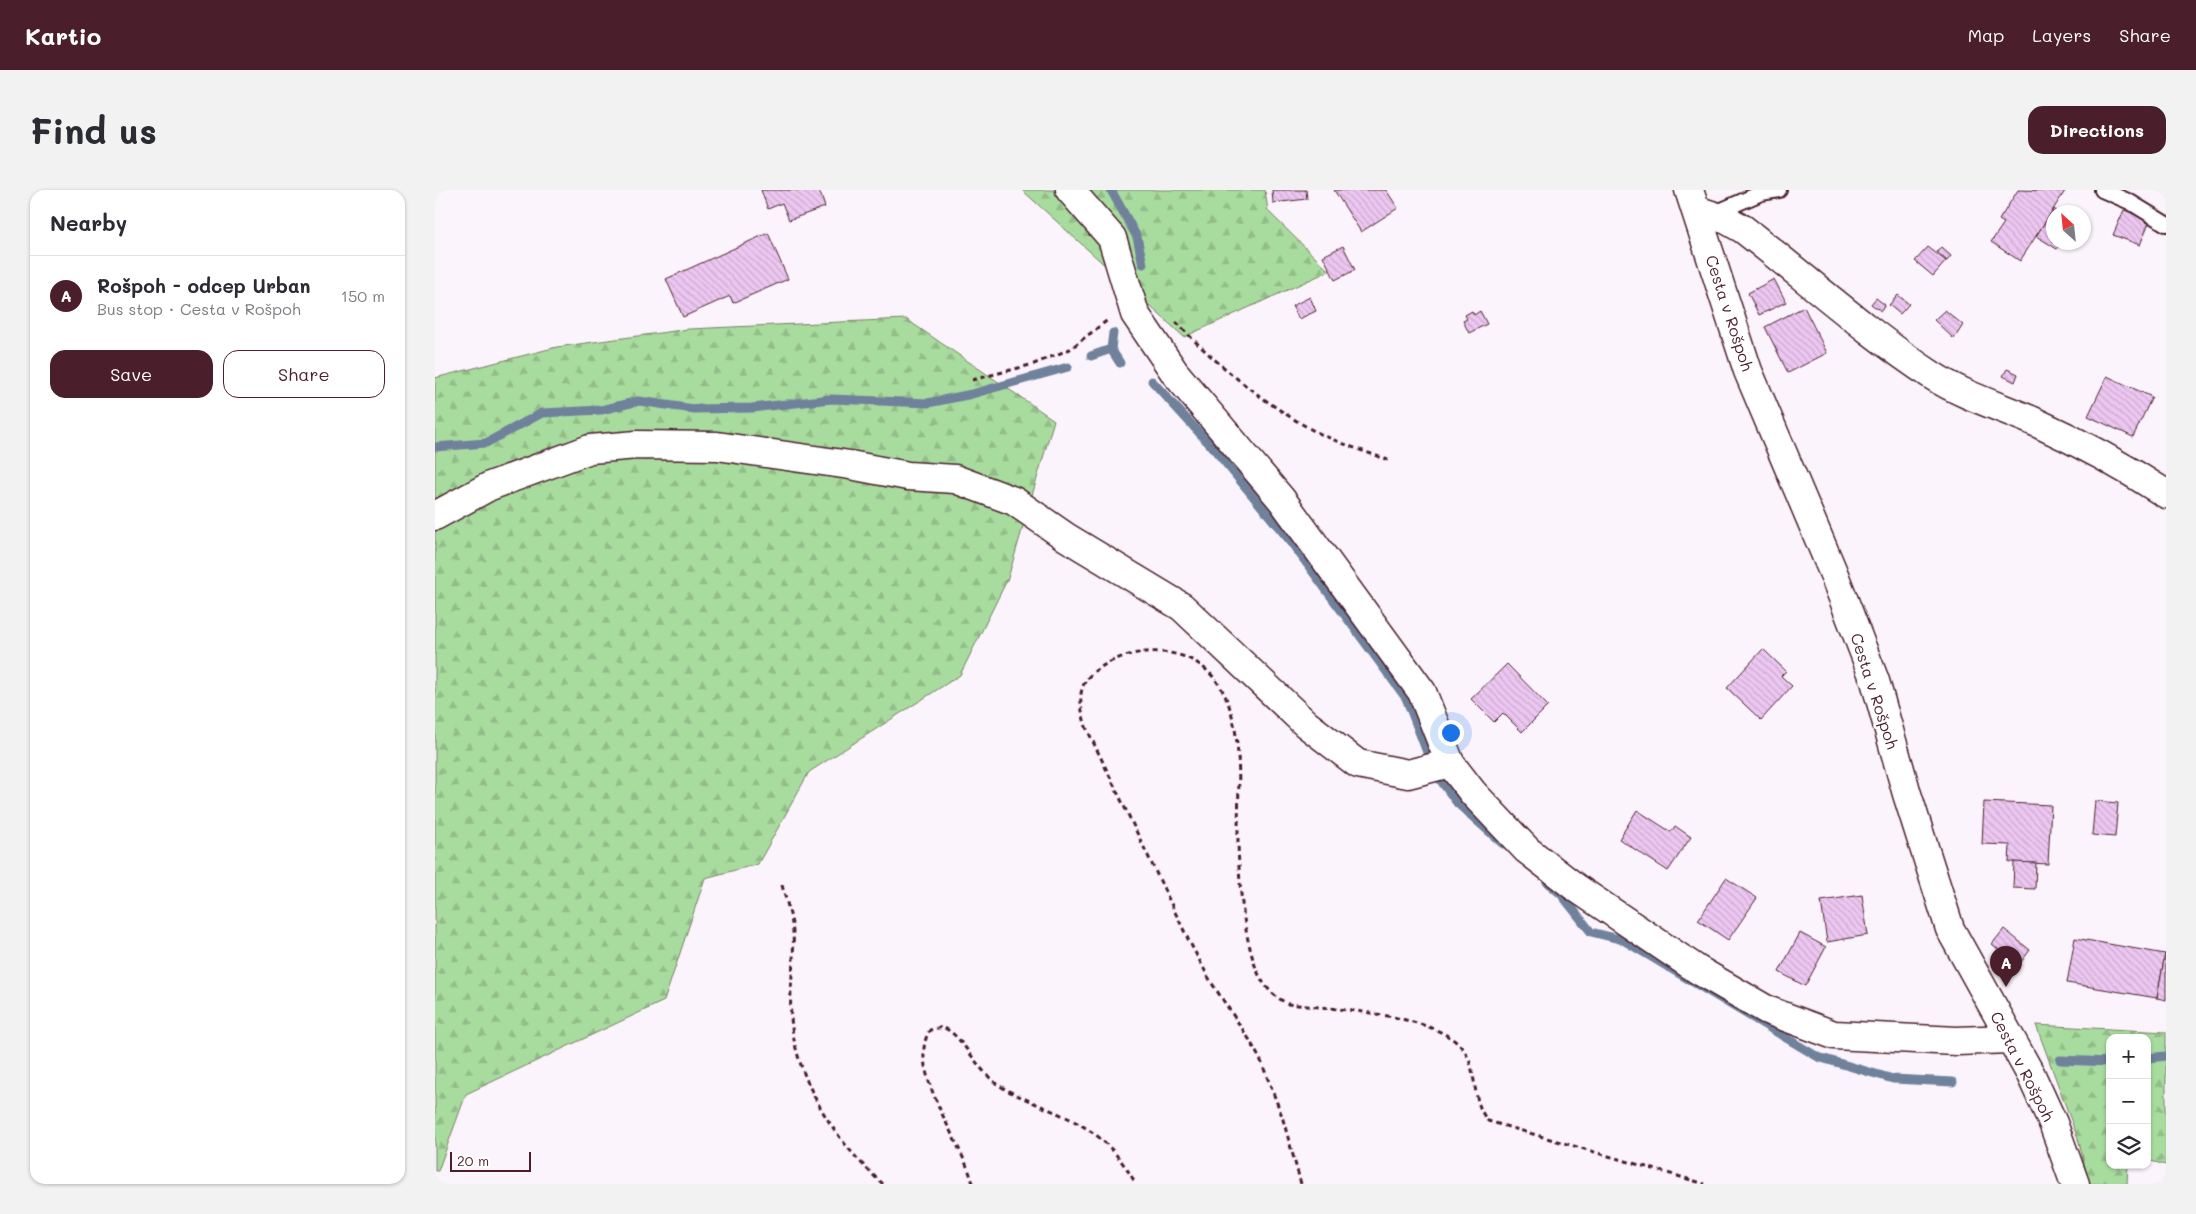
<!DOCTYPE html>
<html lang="en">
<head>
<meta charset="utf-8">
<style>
	:root { --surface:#fff; --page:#f2f2f3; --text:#2b2b33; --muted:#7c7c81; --line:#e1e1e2; --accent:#4a1f2b }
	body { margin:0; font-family:Mali,sans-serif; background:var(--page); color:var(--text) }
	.controls { position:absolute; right:15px; bottom:15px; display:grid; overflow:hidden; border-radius:10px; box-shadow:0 1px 4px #0004 }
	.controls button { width:45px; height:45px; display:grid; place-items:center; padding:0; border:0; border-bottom:1px solid var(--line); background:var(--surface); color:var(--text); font:25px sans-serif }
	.compass { position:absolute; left:1611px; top:15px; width:45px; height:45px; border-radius:50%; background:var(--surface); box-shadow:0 1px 4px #0004; rotate:333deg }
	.scale { position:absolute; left:15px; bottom:12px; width:81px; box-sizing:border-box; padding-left:5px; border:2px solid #4a1f2b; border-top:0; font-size:14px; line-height:18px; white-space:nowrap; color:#4a1f2b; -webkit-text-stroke:4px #fff; paint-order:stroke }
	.you { position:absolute; left:1015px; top:542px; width:18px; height:18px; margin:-12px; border:4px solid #fff; border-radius:50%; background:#1a73e8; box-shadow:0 0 0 8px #1a73e833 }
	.badge { display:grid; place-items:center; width:32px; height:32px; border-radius:50%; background:var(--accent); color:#fff; font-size:16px; font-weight:700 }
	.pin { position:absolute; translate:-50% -41px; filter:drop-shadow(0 1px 2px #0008) }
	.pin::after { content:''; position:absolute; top:26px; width:18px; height:15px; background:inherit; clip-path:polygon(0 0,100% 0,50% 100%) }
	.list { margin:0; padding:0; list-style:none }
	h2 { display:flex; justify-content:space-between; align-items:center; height:65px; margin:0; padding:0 20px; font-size:21px }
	h2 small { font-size:16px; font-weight:400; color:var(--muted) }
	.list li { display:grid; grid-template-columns:32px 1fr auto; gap:15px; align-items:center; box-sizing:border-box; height:80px; padding:0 20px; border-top:1px solid var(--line) }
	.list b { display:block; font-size:19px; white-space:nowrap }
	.list p { margin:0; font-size:16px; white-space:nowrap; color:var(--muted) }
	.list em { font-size:16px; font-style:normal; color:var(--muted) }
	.actions { display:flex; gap:10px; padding:15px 20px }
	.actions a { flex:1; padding:11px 0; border:1px solid var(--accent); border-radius:15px; text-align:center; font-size:18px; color:var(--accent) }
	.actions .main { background:var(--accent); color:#fff }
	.icon { flex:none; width:28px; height:28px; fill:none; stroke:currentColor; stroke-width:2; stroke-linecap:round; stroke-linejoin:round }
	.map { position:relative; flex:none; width:1731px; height:994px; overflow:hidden; border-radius:15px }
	header { display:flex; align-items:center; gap:30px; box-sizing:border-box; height:70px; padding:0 25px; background:var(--accent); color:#fff }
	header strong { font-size:24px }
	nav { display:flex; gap:28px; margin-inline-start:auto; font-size:18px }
	.intro { display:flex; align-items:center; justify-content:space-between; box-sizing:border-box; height:120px; padding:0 30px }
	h1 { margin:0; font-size:35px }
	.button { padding:12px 22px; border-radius:15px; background:var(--accent); color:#fff; font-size:18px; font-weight:700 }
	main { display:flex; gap:30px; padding:0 30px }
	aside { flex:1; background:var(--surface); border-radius:15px; box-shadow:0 1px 4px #0004 }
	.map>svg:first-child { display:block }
	.forest { fill:url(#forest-firs); stroke:#797e64 }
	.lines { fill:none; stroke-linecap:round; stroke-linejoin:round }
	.stream { stroke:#6f819c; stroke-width:9 }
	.building { fill:url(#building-back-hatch); stroke:#4a1f2b }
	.lane-casing { stroke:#4a1f2b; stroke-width:18 }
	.street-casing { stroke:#4a1f2b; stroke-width:31 }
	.secondary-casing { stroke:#4a1f2b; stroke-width:31 }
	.path { stroke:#4a1f2b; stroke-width:3; stroke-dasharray:5 4; stroke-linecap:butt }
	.lane { stroke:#fff; stroke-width:14 }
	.street { stroke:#fff; stroke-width:28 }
	.secondary { stroke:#fff; stroke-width:28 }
	.labels { text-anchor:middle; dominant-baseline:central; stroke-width:5; stroke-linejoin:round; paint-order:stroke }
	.street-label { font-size:16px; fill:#4a1f2b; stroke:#fff }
</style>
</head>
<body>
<header>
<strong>Kartio</strong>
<nav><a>Map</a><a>Layers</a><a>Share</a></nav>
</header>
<div class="intro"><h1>Find us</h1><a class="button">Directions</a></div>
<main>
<aside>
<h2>Nearby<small></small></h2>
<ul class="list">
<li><span class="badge">A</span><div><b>Rošpoh - odcep Urban</b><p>Bus stop · Cesta v Rošpoh</p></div><em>150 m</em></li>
</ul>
<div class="actions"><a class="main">Save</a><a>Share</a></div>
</aside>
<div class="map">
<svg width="1731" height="994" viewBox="0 0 1731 994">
	<defs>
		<pattern id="forest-firs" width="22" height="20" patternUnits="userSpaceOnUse" patternTransform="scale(1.25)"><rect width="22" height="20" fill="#a8dc9e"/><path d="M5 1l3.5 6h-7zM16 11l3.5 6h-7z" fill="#92bc88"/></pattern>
		<pattern id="building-back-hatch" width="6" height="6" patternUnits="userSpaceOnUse" patternTransform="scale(1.25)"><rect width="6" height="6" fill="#ecc7f1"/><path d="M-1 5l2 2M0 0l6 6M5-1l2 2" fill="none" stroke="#ccaacf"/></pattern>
	</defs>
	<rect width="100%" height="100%" fill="#fbf4fc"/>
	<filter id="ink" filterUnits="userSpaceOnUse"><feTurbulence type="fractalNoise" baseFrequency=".02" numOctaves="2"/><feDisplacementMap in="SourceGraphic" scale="10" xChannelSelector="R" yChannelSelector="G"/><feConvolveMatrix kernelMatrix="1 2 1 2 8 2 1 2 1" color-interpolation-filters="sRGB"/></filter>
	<g filter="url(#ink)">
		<g class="forest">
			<path d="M 587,0 L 830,0 L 833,21 L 894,81 L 749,147 Z"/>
			<path d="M 471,129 L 619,230 L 573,388 L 525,485 L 374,582 L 323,674 L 270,688 L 229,811 L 31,904 L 3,981 L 0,981 L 0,188 L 122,157 L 254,139 Z"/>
			<path d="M 1601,835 L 1731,842 L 1731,975 L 1712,970 L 1712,848 L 1675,848 L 1675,975 L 1693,975 L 1692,994 L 1654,994 L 1644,952 Z"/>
		</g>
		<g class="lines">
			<g class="stream">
				<path d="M 676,0 L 702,47 L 708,74"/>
				<path d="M 678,143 L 676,159 L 685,173"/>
				<path d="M 656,166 L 676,159"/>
				<path d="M 717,191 L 779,259 L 856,352 L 971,508 L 993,565"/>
				<path d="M 0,257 L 51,253 L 107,223 L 166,220 L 204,211 L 259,219 L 317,218 L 396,209 L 493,213 L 537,204 L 633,177"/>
				<path d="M 1004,588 L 1023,614 L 1068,654"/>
				<path d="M 1112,692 L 1126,704 L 1156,742 L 1188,750 L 1383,867 L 1458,889 L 1518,892"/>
				<path d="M 1712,868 L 1731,866"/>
				<path d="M 1625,870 L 1675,872"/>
			</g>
		</g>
		<g class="building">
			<path d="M 326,0 L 384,0 L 390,17 L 354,30 L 347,13 L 333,19 Z"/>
			<path d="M 837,0 L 871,0 L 872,9 L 838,13 Z"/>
			<path d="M 899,0 L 951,0 L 963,18 L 926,42 Z"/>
			<path d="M 1583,0 L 1630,1 L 1585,71 L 1556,52 L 1569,33 L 1564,30 Z"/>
			<path d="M 1619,19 L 1623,22 L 1618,22 L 1618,52 L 1626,52 L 1622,59 L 1601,46 Z"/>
			<path d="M 1689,20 L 1715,30 L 1705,55 L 1678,45 Z"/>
			<path d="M 333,43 L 353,89 L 298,113 L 295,106 L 248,127 L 231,89 Z"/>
			<path d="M 908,56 L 920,80 L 900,90 L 888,66 Z"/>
			<path d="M 1493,57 L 1511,71 L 1498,86 L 1480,71 Z"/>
			<path d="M 1506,57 L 1516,66 L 1512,71 L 1502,62 Z"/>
			<path d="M 1339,89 L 1351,112 L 1324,125 L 1313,103 Z"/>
			<path d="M 1463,105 L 1474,114 L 1465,124 L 1454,115 Z"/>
			<path d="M 875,107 L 881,121 L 864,129 L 857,116 Z"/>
			<path d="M 1441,108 L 1450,115 L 1446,121 L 1436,114 Z"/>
			<path d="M 1369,117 L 1392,163 L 1353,183 L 1330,137 Z"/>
			<path d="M 1510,120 L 1528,135 L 1519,149 L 1499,130 Z"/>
			<path d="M 1037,121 L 1039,125 L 1045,121 L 1052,134 L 1034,143 L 1028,131 L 1032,129 L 1030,125 Z"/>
			<path d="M 1572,179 L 1583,184 L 1580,192 L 1568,186 Z"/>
			<path d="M 1672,186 L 1717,207 L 1698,247 L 1653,226 Z"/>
			<path d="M 1328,459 L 1351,481 L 1346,486 L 1357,496 L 1326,530 L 1292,498 Z"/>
			<path d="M 1072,474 L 1113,516 L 1087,542 L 1068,523 L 1059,532 L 1036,509 Z"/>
			<path d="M 1660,611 L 1683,613 L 1680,647 L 1657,645 Z"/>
			<path d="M 1549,612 L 1616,615 L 1613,674 L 1574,672 L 1575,655 L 1547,654 Z"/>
			<path d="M 1202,620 L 1236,642 L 1240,636 L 1256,647 L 1233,681 L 1184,649 Z"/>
			<path d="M 1579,672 L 1601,673 L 1600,699 L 1578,698 Z"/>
			<path d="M 1291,688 L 1322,708 L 1293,750 L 1263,730 Z"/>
			<path d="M 1427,705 L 1433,745 L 1392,752 L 1386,711 Z"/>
			<path d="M 1569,739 L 1595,760 L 1583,776 L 1557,754 Z"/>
			<path d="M 1365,743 L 1391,757 L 1370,796 L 1344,782 Z"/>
			<path d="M 1640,748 L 1730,764 L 1722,808 L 1632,793 Z"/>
			<path d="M 1730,764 L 1731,764 L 1731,810 L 1722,808 Z"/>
		</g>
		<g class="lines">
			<g class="lane-casing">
				<g id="lane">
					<path d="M 1667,0 L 1695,12 L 1731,34"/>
					<path d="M 1278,24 L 1326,3 L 1344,0"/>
				</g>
			</g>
			<g class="street-casing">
				<g id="street">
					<path d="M 635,0 L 677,48 L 700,124 L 740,183 L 847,310 L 987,502 L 1015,573 L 1038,603 L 1092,660 L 1140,697 L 1263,780 L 1332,820 L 1399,845 L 1522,851 L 1575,849"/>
					<path d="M 1261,20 L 1292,30 L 1308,39 C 1370,87 1432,143 1498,186 C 1529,206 1564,216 1598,231 C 1644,252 1688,276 1731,304"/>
					<path d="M 0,326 L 55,296 L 155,259 L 202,255 L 282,256 L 415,275 L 473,286 L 520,289 L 579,311 L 631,347 L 747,417 L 871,534 L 923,574 L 973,584 L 1015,573"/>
				</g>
			</g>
			<g class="secondary-casing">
				<path id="secondary" d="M 1254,0 L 1313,181 L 1398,382 L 1440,491 L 1472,604 L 1515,739 L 1596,885 L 1618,933 L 1640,994"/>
			</g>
			<g class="path">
				<path d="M 741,132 C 779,172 825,210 872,237 C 897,251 926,260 953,270"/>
				<path d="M 537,190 L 599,174 L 635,159 L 674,129"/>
				<path d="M 347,695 C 351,711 357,727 358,743 C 360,771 354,799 356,827 C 360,890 402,954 448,994"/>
				<path d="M 538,994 C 528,953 470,878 495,840 C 501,838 507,836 513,840 C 528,849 543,880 562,894 C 575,903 591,909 606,916 C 654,936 675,949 701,994"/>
				<path d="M 866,994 L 847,926 L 826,871 L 814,849 L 776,792 L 753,749 L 651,537 C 641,503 643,487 677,471 C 698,461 722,459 744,465 C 818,487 802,593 803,652 C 804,685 806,718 813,750 C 820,779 825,799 853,814 C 896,819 1006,823 1030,862 C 1043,883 1036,911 1053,931 L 1270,994"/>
			</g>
			<use href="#lane" class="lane"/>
			<use href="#street" class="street"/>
			<use href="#secondary" class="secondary"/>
		</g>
	</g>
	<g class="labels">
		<g class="street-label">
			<text transform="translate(1295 123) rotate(72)">Cesta v Rošpoh</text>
			<text transform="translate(1440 501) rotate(72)">Cesta v Rošpoh</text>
			<text transform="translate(1588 876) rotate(63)">Cesta v Rošpoh</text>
		</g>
	</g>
</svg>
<div class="controls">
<button>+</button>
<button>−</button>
<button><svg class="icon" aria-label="layers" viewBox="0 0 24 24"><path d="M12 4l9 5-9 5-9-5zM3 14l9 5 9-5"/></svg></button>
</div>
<svg class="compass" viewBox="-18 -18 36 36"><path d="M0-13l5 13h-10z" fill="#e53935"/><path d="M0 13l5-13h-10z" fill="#7c7c81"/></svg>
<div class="scale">20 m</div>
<div class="you"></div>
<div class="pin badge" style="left:1571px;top:797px">A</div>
</div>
</main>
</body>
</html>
